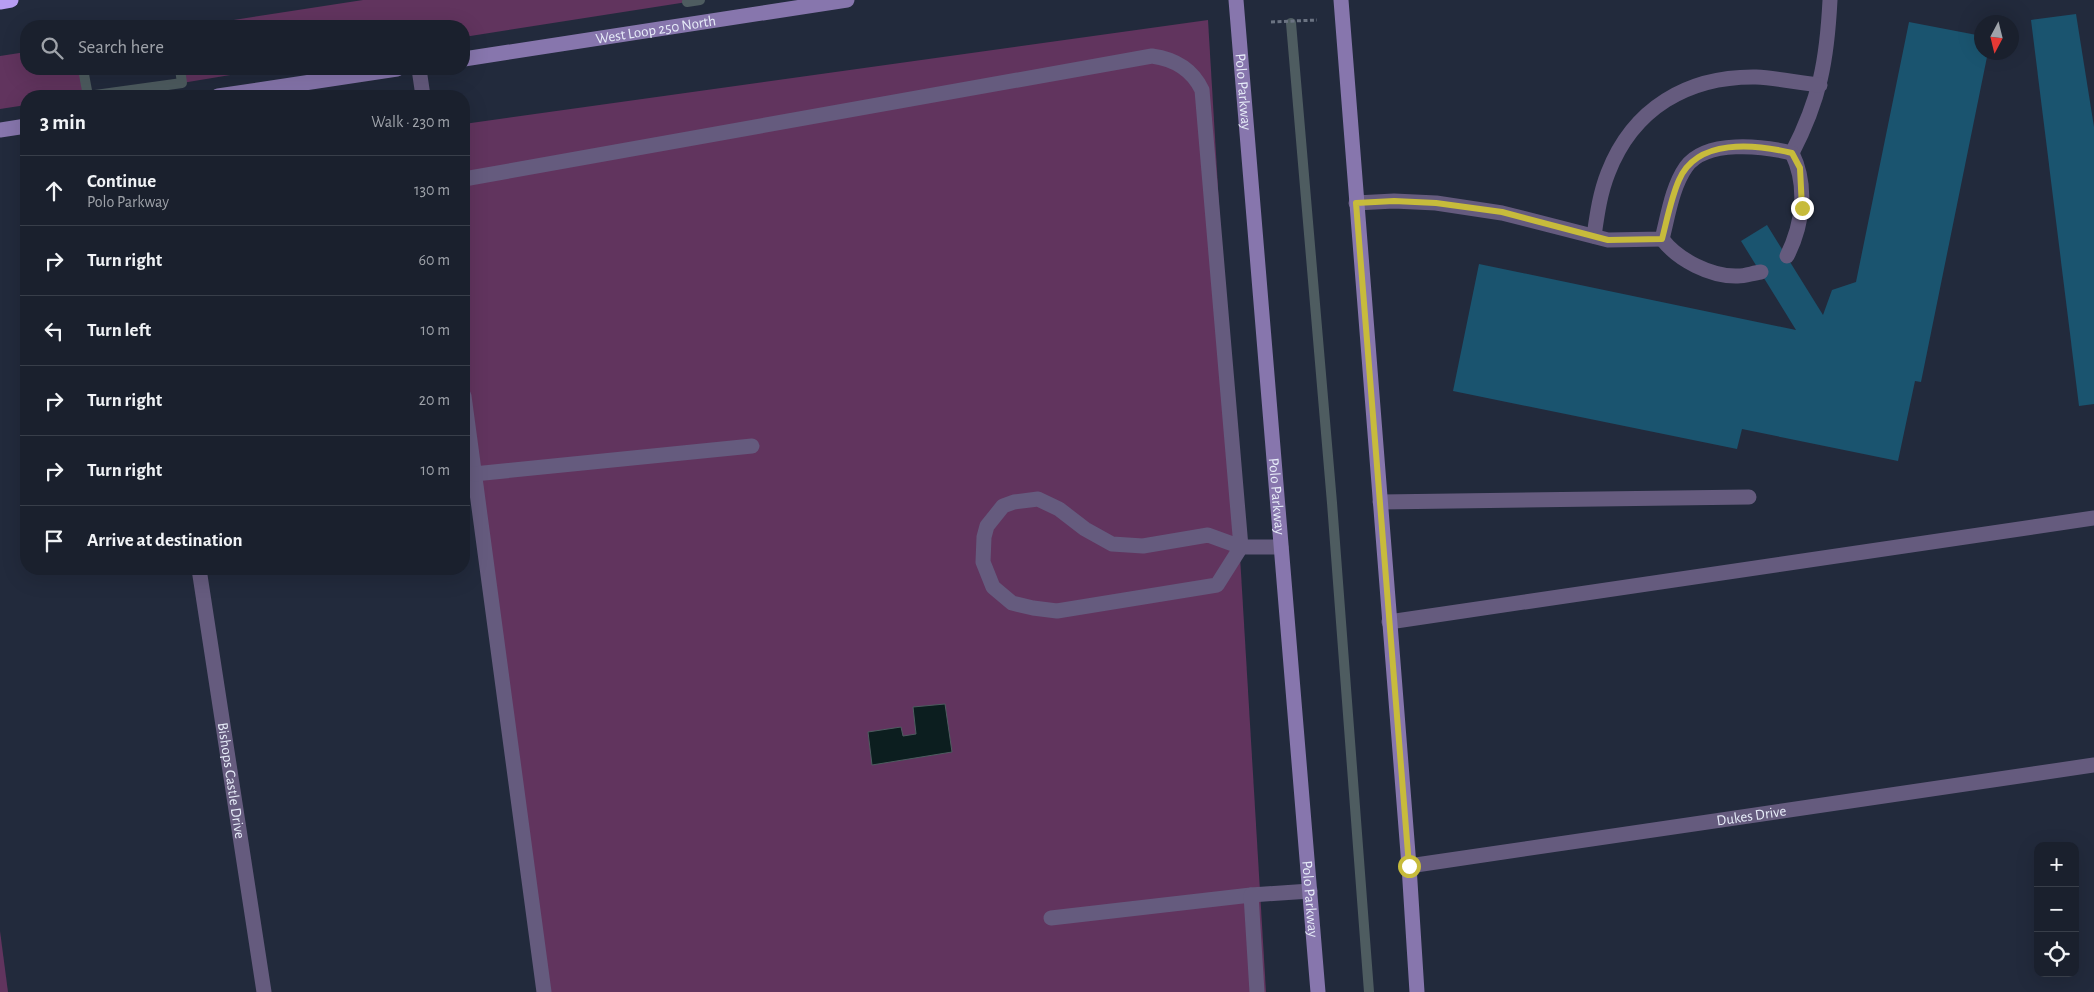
<!DOCTYPE html>
<html lang="en">
<head>
<meta charset="utf-8">
<style>
	:root { --surface:#1a202d; --page:#232835; --text:#f1f3f6; --muted:#9fa3aa; --line:#383e49 }
	body { margin:0; font-family:"Alegreya Sans",sans-serif; background:var(--page); color:var(--text) }
	.controls { position:absolute; right:15px; bottom:15px; display:grid; overflow:hidden; border-radius:10px; box-shadow:0 5px 20px #0002 }
	.controls button { width:45px; height:45px; display:grid; place-items:center; padding:0; border:0; border-bottom:1px solid var(--line); background:var(--surface); color:var(--text); font:25px sans-serif }
	.compass { position:absolute; left:1974px; top:15px; width:45px; height:45px; border-radius:50%; background:var(--surface); box-shadow:0 5px 20px #0002; rotate:187deg }
	.stop { position:absolute; width:15px; height:15px; margin:-11px; border:4px solid #c7bb3b; border-radius:50%; background:#fff }
	.stop.end { background:#c7bb3b; border-color:#fff; box-shadow:0 1px 5px #0008 }
	.list { margin:0; padding:0; list-style:none }
	h2 { display:flex; justify-content:space-between; align-items:center; height:65px; margin:0; padding:0 20px; font-size:21px }
	h2 small { font-size:16px; font-weight:400; color:var(--muted) }
	.list li { display:grid; grid-template-columns:32px 1fr auto; gap:15px; align-items:center; box-sizing:border-box; height:70px; padding:0 20px; border-top:1px solid var(--line) }
	.list b { display:block; font-size:19px; white-space:nowrap }
	.list p { margin:0; font-size:16px; white-space:nowrap; color:var(--muted) }
	.list em { font-size:16px; font-style:normal; color:var(--muted) }
	.icon { flex:none; width:28px; height:28px; fill:none; stroke:currentColor; stroke-width:2; stroke-linecap:round; stroke-linejoin:round }
	.map { position:relative; flex:none; width:2094px; height:992px; overflow:hidden }
	.search { position:absolute; background:var(--surface); box-shadow:0 5px 20px #0002; left:20px; top:20px; width:450px; height:55px; display:flex; align-items:center; gap:12px; box-sizing:border-box; padding:0 18px; border-radius:20px; color:var(--muted); font-size:19px }
	.panel { position:absolute; background:var(--surface); box-shadow:0 5px 20px #0002; left:20px; top:90px; width:450px; height:485px; border-radius:20px }
	.map>svg:first-child { display:block }
	.green { fill:#61345e }
	.water { fill:#0c1e1f; stroke:#4e5c60 }
	.lines { fill:none; stroke-linecap:round; stroke-linejoin:round }
	.stream { stroke:#4e5c60; stroke-width:10 }
	.building { fill:#1a546f }
	.path { stroke:#6b7382; stroke-width:3; stroke-dasharray:4 2.5; stroke-linecap:butt }
	.lane { stroke:#655b7e; stroke-width:15 }
	.street { stroke:#655b7e; stroke-width:15 }
	.secondary { stroke:#8776ad; stroke-width:15 }
	.highway { stroke:#b89df3; stroke-width:15 }
	.route { stroke:#c7bb3b; stroke-width:6 }
	.labels { text-anchor:middle; dominant-baseline:central; stroke-width:4; stroke-linejoin:round; paint-order:stroke }
	.street-label { font-size:15px; fill:#e7edf9; stroke:#182032 }
</style>
</head>
<body>
<div class="map">
<svg width="2094" height="992" viewBox="0 0 2094 992">
	<rect width="100%" height="100%" fill="#222a3c"/>
	<g class="green">
		<path d="M 363,0 L 700,0 L 464,37 L 464,26 L 195,26 Z"/>
		<path d="M 1208,20 L 1266,992 L 542,992 L 464,380 L 464,124 Z"/>
		<path d="M 26,52 L 26,69 L 83,69 L 88,96 L 26,96 L 26,105 L 0,109 L 0,56 Z"/>
		<path d="M 180,69 L 266,69 L 182,83 Z"/>
		<path d="M 0,931 L 8,992 L 0,992 Z"/>
	</g>
	<path class="water" d="M 945,704 L 952,752 L 872,765 L 868,732 L 901,727 L 903,736 L 916,734 L 913,707 Z"/>
	<g class="lines">
		<g class="stream">
			<path d="M 687,2 L 700,0"/>
			<path d="M 1291,23 L 1332,503 L 1369,992"/>
			<path d="M 83,69 L 88,96 L 182,83 L 180,69"/>
		</g>
	</g>
	<g class="building">
		<path d="M 2076,14 L 2094,127 L 2094,404 L 2079,406 L 2031,20 Z"/>
		<path d="M 1909,22 L 1982,36 L 1982,52 L 1988,52 L 1921,382 L 1915,381 L 1898,461 L 1742,429 L 1737,449 L 1453,391 L 1479,264 L 1796,330 L 1741,241 L 1767,225 L 1823,315 L 1832,290 L 1856,282 Z"/>
	</g>
	<g class="lines">
		<path class="path" d="M 1271,22 L 1317,20"/>
		<g class="lane">
			<path d="M 419,69 L 423,96"/>
			<path d="M 464,179 L 1152,56 C 1174,59 1192,69 1202,90 L 1241,547 L 1217,585 L 1057,611 L 1033,608 L 1012,603 L 993,587 L 983,562 L 984,537 L 987,526 L 1003,506 L 1014,502 L 1038,499 L 1059,509 L 1085,529 L 1112,544 L 1143,546 L 1208,535 L 1241,547 L 1281,547"/>
			<path d="M 1356,203 L 1394,201 L 1436,203 L 1502,213 L 1608,240 L 1662,239 C 1668,216 1672,187 1686,167 C 1706,139 1763,146 1792,153 C 1820,99 1827,60 1830,0"/>
			<path d="M 1594,236 C 1597,215 1600,193 1608,173 C 1633,108 1688,76 1756,77 C 1777,78 1799,83 1820,85"/>
			<path d="M 1662,239 C 1678,260 1711,277 1738,276 C 1745,276 1753,273 1761,272"/>
			<path d="M 1787,256 C 1803,224 1808,186 1792,153"/>
			<path d="M 464,396 L 544,992"/>
			<path d="M 474,474 L 752,446"/>
			<path d="M 1380,502 L 1749,497"/>
			<path d="M 1389,622 L 2094,518"/>
			<path d="M 1051,918 L 1251,895"/>
			<path d="M 1257,992 L 1251,895 L 1310,891"/>
		</g>
		<g class="street">
			<path id="s1" d="M 199,569 L 264,992"/>
			<path id="s2" d="M 1409,866 L 2094,765"/>
		</g>
		<g class="secondary">
			<path id="s3" d="M 1236,0 L 1318,992"/>
			<path d="M 1341,0 L 1409,866 L 1417,992"/>
			<path id="s4" d="M 464,59 L 847,0"/>
			<path d="M 218,96 L 397,69"/>
			<path d="M 0,130 L 26,126"/>
		</g>
		<path class="highway" d="M 0,2 L 11,0"/>
	</g>
	<g class="lines">
		<path class="route" d="M 1409,866 L 1356,203 L 1394,201 L 1436,203 L 1502,212 L 1608,240 L 1662,239 C 1667,220 1671,198 1679,180 C 1697,138 1755,144 1792,153 L 1800,168 L 1802,208"/>
	</g>
	<g class="labels">
		<g class="street-label">
			<text stroke="none"><textPath href="#s4" startOffset="194">West Loop 250 North</textPath></text>
			<text stroke="none"><textPath href="#s3" startOffset="92">Polo Parkway</textPath></text>
			<text stroke="none"><textPath href="#s3" startOffset="498">Polo Parkway</textPath></text>
			<text stroke="none"><textPath href="#s1" startOffset="214">Bishops Castle Drive</textPath></text>
			<text stroke="none"><textPath href="#s2" startOffset="346">Dukes Drive</textPath></text>
			<text stroke="none"><textPath href="#s3" startOffset="902">Polo Parkway</textPath></text>
		</g>
	</g>
</svg>
<div class="controls">
<button>+</button>
<button>−</button>
<button><svg class="icon" aria-label="locate" viewBox="0 0 24 24"><circle cx="12" cy="12" r="6"/><path d="M12 2v4M12 18v4M2 12h4M18 12h4"/></svg></button>
</div>
<svg class="compass" viewBox="-18 -18 36 36"><path d="M0-13l5 13h-10z" fill="#e53935"/><path d="M0 13l5-13h-10z" fill="#9fa3aa"/></svg>
<div class="stop" style="left:1409px;top:866px"></div>
<div class="stop end" style="left:1802px;top:208px"></div>
<div class="search"><svg class="icon" aria-label="search" viewBox="0 0 24 24"><circle cx="10" cy="10" r="6"/><path d="M15 15l6 6"/></svg>Search here</div>
<section class="panel">
<h2>3 min<small>Walk · 230 m</small></h2>
<ul class="list">
<li><svg class="icon" aria-label="ahead" viewBox="0 0 24 24"><path d="M12 20V5M6 11l6-6 6 6"/></svg><div><b>Continue</b><p>Polo Parkway</p></div><em>130 m</em></li>
<li><svg class="icon" aria-label="right" viewBox="0 0 24 24"><path d="M7 20v-9h11M14 6l5 5-5 5"/></svg><div><b>Turn right</b></div><em>60 m</em></li>
<li><svg class="icon" aria-label="left" viewBox="0 0 24 24"><path d="M17 20v-9H6M10 6l-5 5 5 5"/></svg><div><b>Turn left</b></div><em>10 m</em></li>
<li><svg class="icon" aria-label="right" viewBox="0 0 24 24"><path d="M7 20v-9h11M14 6l5 5-5 5"/></svg><div><b>Turn right</b></div><em>20 m</em></li>
<li><svg class="icon" aria-label="right" viewBox="0 0 24 24"><path d="M7 20v-9h11M14 6l5 5-5 5"/></svg><div><b>Turn right</b></div><em>10 m</em></li>
<li><svg class="icon" aria-label="arrive" viewBox="0 0 24 24"><path d="M6 21V4h12l-3 4 3 4H6"/></svg><div><b>Arrive at destination</b></div></li>
</ul>
</section>
</div>
</body>
</html>
